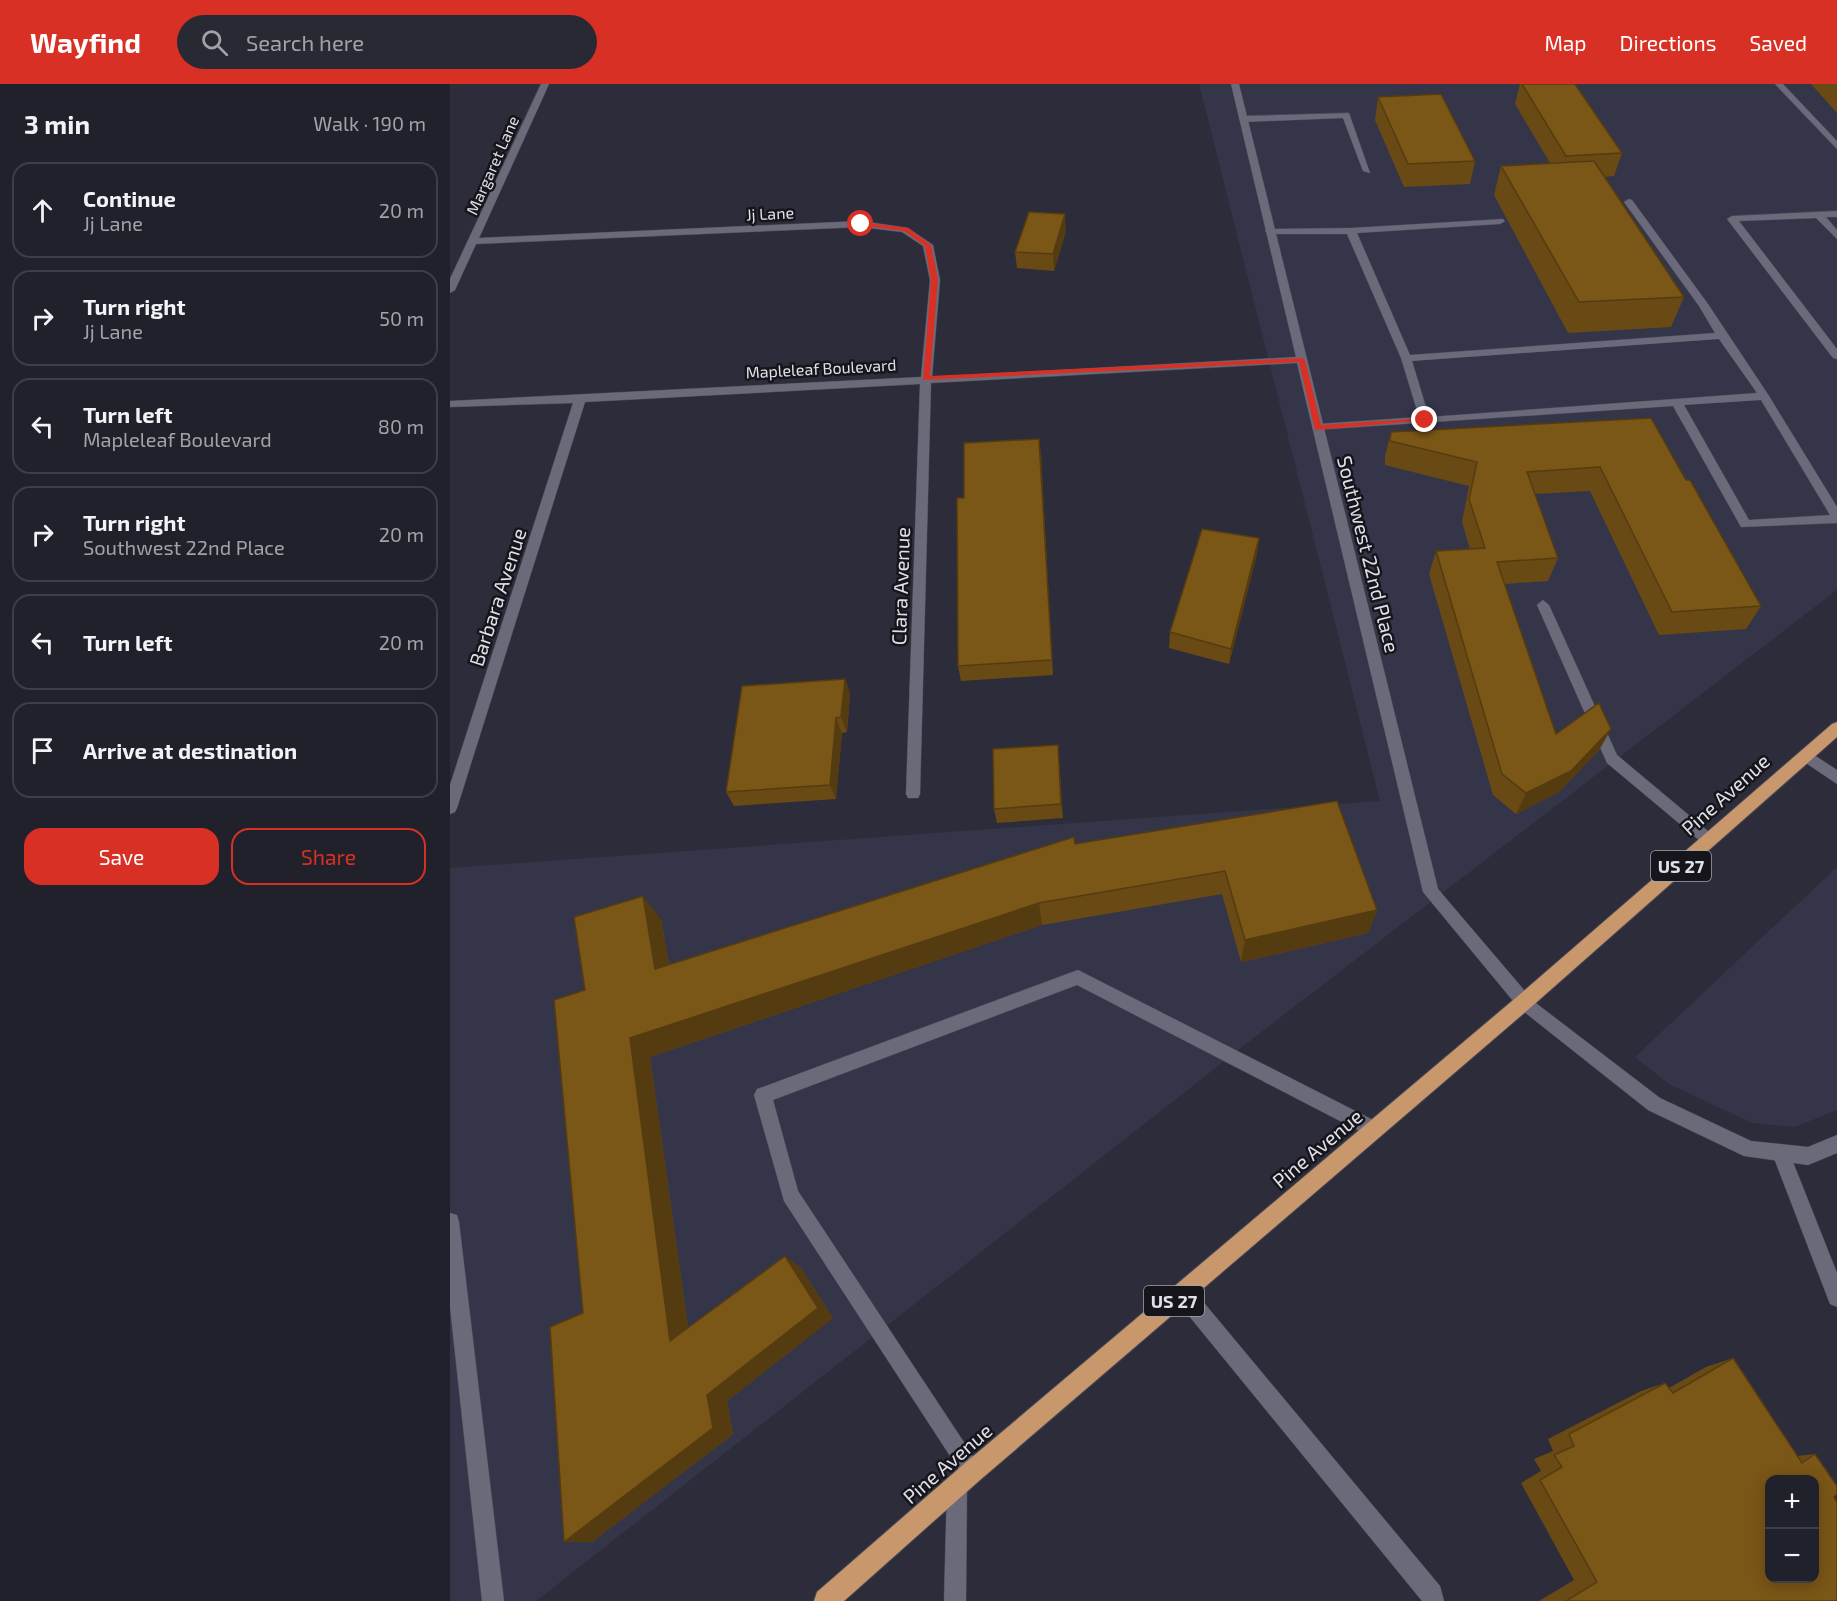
<!DOCTYPE html>
<html lang="en">
<head>
<meta charset="utf-8">
<style>
	:root { --surface:#21212c; --page:#292934; --text:#f1f3f6; --muted:#a2a3a9; --line:#3e3e48; --accent:#d93025 }
	body { margin:0; font-family:"Exo 2",sans-serif; background:var(--page); color:var(--text) }
	.controls { position:absolute; right:18px; bottom:18px; display:grid; overflow:hidden; border-radius:12px; box-shadow:0 3px 15px #0003 }
	.controls button { width:54px; height:54px; display:grid; place-items:center; padding:0; border:0; border-bottom:2px solid var(--line); background:var(--surface); color:var(--text); font:30px sans-serif }
	.stop { position:absolute; width:18px; height:18px; margin:-14px; border:4px solid #d93025; border-radius:50%; background:#fff }
	.stop.end { background:#d93025; border-color:#fff; box-shadow:0 2px 6px #0008 }
	.list { margin:0; padding:0; list-style:none }
	h2 { display:flex; justify-content:space-between; align-items:center; height:78px; margin:0; padding:0 24px; font-size:26px }
	h2 small { font-size:20px; font-weight:400; color:var(--muted) }
	.list li { display:grid; grid-template-columns:39px 1fr auto; gap:18px; align-items:center; box-sizing:border-box; height:96px; margin:0 12px 12px; padding:0 12px; border:2px solid var(--line); border-radius:18px }
	.list b { display:block; font-size:22px; white-space:nowrap }
	.list p { margin:0; font-size:20px; white-space:nowrap; color:var(--muted) }
	.list em { font-size:20px; font-style:normal; color:var(--muted) }
	.actions { display:flex; gap:12px; padding:18px 24px }
	.actions a { flex:1; padding:14px 0; border:2px solid var(--accent); border-radius:18px; text-align:center; font-size:21px; color:var(--accent) }
	.actions .main { background:var(--accent); color:#fff }
	.icon { flex:none; width:33px; height:33px; fill:none; stroke:currentColor; stroke-width:2; stroke-linecap:round; stroke-linejoin:round }
	.map { position:relative; flex:none; width:1387px; height:1517px; overflow:hidden }
	header { display:flex; align-items:center; gap:36px; box-sizing:border-box; height:84px; padding:0 30px; background:var(--accent); color:#fff }
	header strong { font-size:28px }
	nav { display:flex; gap:33px; margin-inline-start:auto; font-size:21px }
	.search { width:420px; height:54px; background:var(--page); display:flex; align-items:center; gap:15px; box-sizing:border-box; padding:0 21px; border-radius:33px; color:var(--muted); font-size:22px }
	main { display:flex }
	aside { flex:1; background:var(--surface) }
	.map>svg:first-child { display:block }
	.built { fill:#353549 }
	.lines { fill:none; stroke-linecap:round; stroke-linejoin:round }
	.service-casing { stroke:#494955; stroke-width:1 }
	.minor-casing { stroke:#494955; stroke-width:1 }
	.tertiary-casing { stroke:#494955; stroke-width:1 }
	.trunk-casing { stroke:#494955; stroke-width:2 }
	.service { fill:#6a6a7b; fill-rule:evenodd }
	.minor { fill:#6a6a7b; fill-rule:evenodd }
	.tertiary { fill:#6a6a7b; fill-rule:evenodd }
	.trunk { fill:#c8976c; fill-rule:evenodd }
	.wall { fill:#694a14 }
	.shaded-wall { fill:#553c10 }
	.building { fill:#7a5617; stroke:#553c10; stroke-width:1.5; fill-rule:evenodd }
	.route { fill:#d93025 }
	.labels { text-anchor:middle; dominant-baseline:central; stroke-width:5; stroke-linejoin:round; paint-order:stroke }
	.far-street-label { font-size:16px; fill:#e0e0e9; stroke:#15151b }
	.shield { fill:#15151b; stroke:#a3a3ab; stroke-width:1.5 }
	.shield-label { font-size:18px; font-weight:bold; fill:#e0e0e9 }
	.street-label { font-size:20px; fill:#e0e0e9; stroke:#15151b }
</style>
</head>
<body>
<header>
<strong>Wayfind</strong>
<div class="search"><svg class="icon" aria-label="search" viewBox="0 0 24 24"><circle cx="10" cy="10" r="6"/><path d="M15 15l6 6"/></svg>Search here</div>
<nav><a>Map</a><a>Directions</a><a>Saved</a></nav>
</header>
<main>
<aside>
<h2>3 min<small>Walk · 190 m</small></h2>
<ul class="list">
<li><svg class="icon" aria-label="ahead" viewBox="0 0 24 24"><path d="M12 20V5M6 11l6-6 6 6"/></svg><div><b>Continue</b><p>Jj Lane</p></div><em>20 m</em></li>
<li><svg class="icon" aria-label="right" viewBox="0 0 24 24"><path d="M7 20v-9h11M14 6l5 5-5 5"/></svg><div><b>Turn right</b><p>Jj Lane</p></div><em>50 m</em></li>
<li><svg class="icon" aria-label="left" viewBox="0 0 24 24"><path d="M17 20v-9H6M10 6l-5 5 5 5"/></svg><div><b>Turn left</b><p>Mapleleaf Boulevard</p></div><em>80 m</em></li>
<li><svg class="icon" aria-label="right" viewBox="0 0 24 24"><path d="M7 20v-9h11M14 6l5 5-5 5"/></svg><div><b>Turn right</b><p>Southwest 22nd Place</p></div><em>20 m</em></li>
<li><svg class="icon" aria-label="left" viewBox="0 0 24 24"><path d="M17 20v-9H6M10 6l-5 5 5 5"/></svg><div><b>Turn left</b></div><em>20 m</em></li>
<li><svg class="icon" aria-label="arrive" viewBox="0 0 24 24"><path d="M6 21V4h12l-3 4 3 4H6"/></svg><div><b>Arrive at destination</b></div></li>
</ul>
<div class="actions"><a class="main">Save</a><a>Share</a></div>
</aside>
<div class="map">
<svg width="1387" height="1517" viewBox="0 0 1387 1517">
	<rect width="100%" height="100%" fill="#2c2c3a"/>
	<g class="built">
		<path d="M 749,0 L 1387,0 L 1387,506 L 814,946 L 86,1517 L 0,1517 L 0,784 L 930,717 Z"/>
		<path d="M 1387,783 L 1387,1026 L 1345,1043 L 1302,1039 L 1219,1000 L 1185,973 Z"/>
	</g>
	<g class="lines">
		<g class="service-casing">
			<g id="service">
				<path d="M 1325,0 L 1333,0 L 1387,57 L 1387,65 Z"/>
				<path d="M 899,29 L 920,89 L 913,87 L 893,34 L 793,38 L 789,35 L 793,32 Z"/>
				<path d="M 1179,115 L 1182,116 L 1258,220 L 1319,312 L 1387,423 L 1387,439 L 1291,443 L 1223,322 L 864,346 L 862,344 L 868,340 L 969,333 L 951,274 L 897,150 L 820,150 L 815,147 L 817,145 L 901,144 L 1053,135 L 1055,137 L 1050,140 L 907,149 L 960,271 L 1265,249 L 1249,222 L 1174,118 ZM 1269,255 L 1307,309 L 979,333 L 962,277 ZM 1311,316 L 1380,431 L 1299,436 L 1234,321 Z"/>
				<path d="M 1387,127 L 1387,133 L 1376,133 L 1387,146 L 1387,155 L 1366,134 L 1289,137 L 1387,265 L 1387,275 L 1383,274 L 1277,135 L 1282,132 Z"/>
				<path d="M 1093,516 L 1099,521 L 1167,671 L 1265,753 L 1267,757 L 1265,761 L 1255,761 L 1157,679 L 1087,521 Z"/>
				<path d="M 1355,665 L 1387,686 L 1387,700 L 1350,675 L 1348,671 Z"/>
				<path d="M 628,886 L 931,1040 L 934,1046 L 931,1052 L 925,1055 L 919,1052 L 627,901 L 323,1016 L 348,1107 L 529,1381 L 532,1388 L 529,1395 L 522,1398 L 515,1395 L 334,1117 L 304,1011 L 307,1005 L 313,1003 Z"/>
				<path d="M 1331,1060 L 1337,1063 L 1387,1189 L 1387,1223 L 1380,1220 L 1322,1069 L 1325,1063 Z"/>
				<path d="M 0,1129 L 7,1131 L 9,1138 L 54,1517 L 32,1517 L 0,1223 Z"/>
				<path d="M 733,1199 L 740,1202 L 990,1502 L 994,1517 L 972,1517 L 726,1216 L 723,1209 L 726,1202 Z"/>
			</g>
		</g>
		<g class="minor-casing">
			<g id="minor">
				<path d="M 91,0 L 99,0 L 29,154 L 411,137 L 458,144 L 483,161 L 490,196 L 482,293 L 846,273 L 781,0 L 789,0 L 988,805 L 1080,913 L 1082,918 L 1080,923 L 1074,926 L 1068,923 L 973,808 L 847,279 L 481,299 L 470,710 L 468,714 L 458,714 L 456,710 L 470,300 L 135,318 L 7,724 L 5,728 L 0,730 L 0,701 L 123,319 L 0,323 L 0,317 L 471,293 L 480,196 L 473,162 L 452,148 L 411,143 L 26,160 L 5,206 L 0,209 L 0,195 Z"/>
				<path d="M 507,1392 L 514,1395 L 517,1402 L 516,1517 L 494,1517 L 497,1402 L 500,1395 Z"/>
			</g>
		</g>
		<g class="tertiary-casing">
			<path id="tertiary" d="M 1074,910 L 1210,1014 L 1301,1057 L 1358,1063 L 1387,1051 L 1387,1069 L 1358,1081 L 1294,1072 L 1198,1026 L 1068,923 L 1066,918 L 1068,913 Z"/>
		</g>
		<g class="trunk-casing">
			<path id="trunk" d="M 1387,638 L 1387,653 L 1080,924 L 530,1396 L 394,1517 L 364,1517 L 367,1508 L 514,1380 L 1068,912 L 1382,640 Z"/>
		</g>
		<use href="#service" class="service"/>
		<use href="#minor" class="minor"/>
		<use href="#tertiary" class="tertiary"/>
		<use href="#trunk" class="trunk"/>
	</g>
	<g class="wall">
		<path d="M 1070,0 L 1125,0 L 1172,69 L 1164,92 L 1155,93 L 1234,213 L 1221,243 L 1118,249 L 1044,111 L 1051,82 L 1100,79 L 1065,20 Z"/>
		<path d="M 1361,0 L 1387,0 L 1387,29 Z"/>
		<path d="M 928,13 L 1025,77 L 1020,100 L 954,103 L 925,36 Z"/>
		<path d="M 616,147 L 604,187 L 567,184 L 565,168 Z"/>
		<path d="M 941,348 L 1236,396 L 1311,522 L 1296,545 L 1209,551 L 1140,407 L 1085,410 L 1108,474 L 1098,497 L 1055,500 L 1106,650 L 1161,645 L 1149,666 L 1109,708 L 1066,730 L 1043,711 L 979,490 L 986,467 L 1020,465 L 1012,438 L 1019,402 L 935,381 L 935,372 Z"/>
		<path d="M 591,370 L 603,591 L 511,597 L 508,582 L 514,414 Z"/>
		<path d="M 809,454 L 807,470 L 779,580 L 719,564 L 720,548 Z"/>
		<path d="M 395,595 L 400,610 L 397,648 L 392,649 L 386,715 L 284,722 L 276,708 Z"/>
		<path d="M 608,661 L 613,734 L 547,739 L 544,725 Z"/>
		<path d="M 887,717 L 927,826 L 918,849 L 791,878 L 772,810 L 592,841 L 200,973 L 238,1243 L 351,1184 L 383,1234 L 277,1317 L 283,1350 L 142,1458 L 133,1229 L 135,906 L 211,835 L 219,881 L 625,760 Z"/>
		<path d="M 1283,1274 L 1347,1372 L 1365,1370 L 1384,1413 L 1387,1517 L 1089,1517 L 1124,1496 L 1071,1399 L 1091,1387 L 1084,1375 L 1103,1367 L 1098,1355 L 1191,1307 L 1215,1299 L 1219,1304 L 1256,1283 Z"/>
	</g>
	<g class="shaded-wall">
		<path d="M 615,130 L 616,147 L 604,187 L 603,170 Z"/>
		<path d="M 589,355 L 591,370 L 603,591 L 602,576 Z"/>
		<path d="M 809,454 L 807,470 L 779,580 L 781,565 Z"/>
		<path d="M 395,595 L 400,610 L 397,648 L 391,633 Z"/>
		<path d="M 386,634 L 392,649 L 386,715 L 380,701 Z"/>
		<path d="M 1161,645 L 1149,666 L 1109,708 L 1066,730 L 1076,709 Z"/>
		<path d="M 608,661 L 609,675 L 613,734 L 611,720 Z"/>
		<path d="M 193,812 L 211,835 L 223,906 L 205,885 Z"/>
		<path d="M 589,819 L 592,841 L 200,973 L 241,1265 L 220,1257 L 180,954 Z"/>
		<path d="M 927,826 L 918,849 L 791,878 L 795,856 Z"/>
		<path d="M 335,1172 L 351,1184 L 383,1234 L 277,1317 L 283,1350 L 142,1458 L 114,1458 L 257,1311 Z"/>
	</g>
	<g class="building">
		<path d="M 1072,0 L 1125,0 L 1172,69 L 1116,72 Z"/>
		<path d="M 991,10 L 1025,77 L 958,80 L 928,13 Z"/>
		<path d="M 1144,77 L 1234,213 L 1129,218 L 1051,82 Z"/>
		<path d="M 579,128 L 615,130 L 603,170 L 565,168 Z"/>
		<path d="M 1201,334 L 1236,396 L 1240,396 L 1311,522 L 1222,528 L 1150,383 L 1077,388 L 1108,474 L 1047,478 L 1106,650 L 1149,619 L 1161,645 L 1121,687 L 1076,709 L 1052,690 L 986,467 L 1035,464 L 1019,415 L 1027,378 L 940,357 L 941,348 Z"/>
		<path d="M 589,355 L 602,576 L 508,582 L 507,414 L 514,414 L 514,359 Z"/>
		<path d="M 752,445 L 809,454 L 781,565 L 720,548 Z"/>
		<path d="M 395,595 L 391,633 L 386,634 L 380,701 L 276,708 L 292,602 Z"/>
		<path d="M 608,661 L 611,720 L 544,725 L 543,665 Z"/>
		<path d="M 887,717 L 927,826 L 795,856 L 775,787 L 589,819 L 180,954 L 220,1257 L 335,1172 L 368,1224 L 257,1311 L 263,1344 L 114,1458 L 100,1243 L 133,1229 L 104,916 L 135,906 L 124,833 L 193,812 L 205,885 L 624,753 L 625,760 Z"/>
		<path d="M 1283,1274 L 1352,1379 L 1365,1370 L 1387,1402 L 1387,1410 L 1384,1413 L 1387,1418 L 1387,1517 L 1116,1517 L 1147,1498 L 1090,1396 L 1112,1383 L 1104,1371 L 1124,1362 L 1119,1350 L 1215,1299 L 1223,1309 ZM 1320,1395 L 1365,1395 L 1365,1494 L 1320,1494 Z"/>
	</g>
	<path class="route" d="M 411,138 L 458,144 L 481,161 L 488,196 L 480,292 L 852,274 L 855,276 L 871,341 L 975,334 L 979,336 L 865,346 L 849,278 L 473,296 L 481,196 L 475,162 L 454,147 L 409,141 Z"/>
	<g class="labels">
		<g class="far-street-label">
			<text transform="translate(42 81) rotate(-66)">Margaret Lane</text>
			<text transform="translate(320 129) rotate(-3)">Jj Lane</text>
			<text transform="translate(371 284) rotate(-3)">Mapleleaf Boulevard</text>
		</g>
		<g class="shield">
			<rect x="1201" y="767" width="60" height="30" rx="4.5"/>
			<rect x="694" y="1202" width="60" height="30" rx="4.5"/>
		</g>
		<g class="shield-label">
			<text x="1231" y="782">US 27</text>
			<text x="724" y="1217">US 27</text>
		</g>
		<g class="street-label">
			<text transform="translate(919 470) rotate(76)">Southwest 22nd Place</text>
			<text transform="translate(450 502) rotate(-88)">Clara Avenue</text>
			<text transform="translate(47 513) rotate(-72)">Barbara Avenue</text>
			<text transform="translate(1275 710) rotate(-42)">Pine Avenue</text>
			<text transform="translate(867 1064) rotate(-40)">Pine Avenue</text>
			<text transform="translate(497 1379) rotate(-41)">Pine Avenue</text>
		</g>
	</g>
</svg>
<div class="controls">
<button>+</button>
<button>−</button>
</div>
<div class="stop" style="left:411px;top:140px"></div>
<div class="stop end" style="left:975px;top:336px"></div>
</div>
</main>
</body>
</html>
